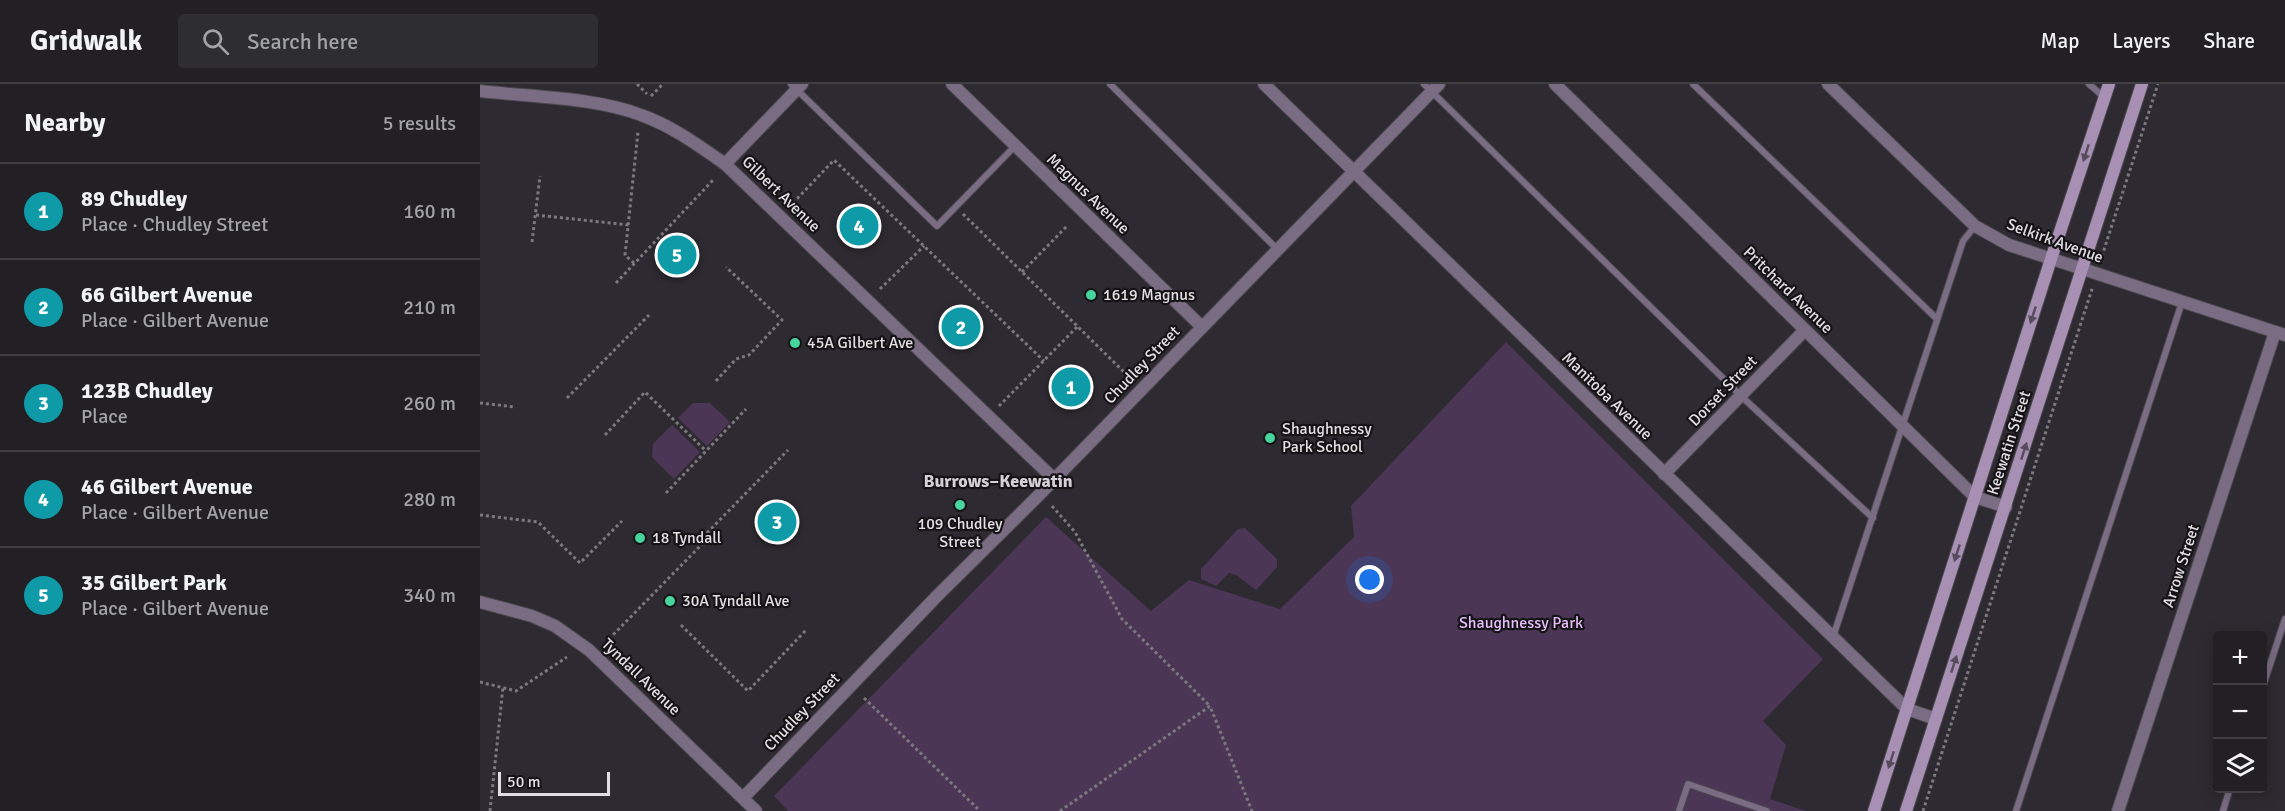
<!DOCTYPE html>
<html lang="en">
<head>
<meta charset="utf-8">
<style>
	:root { --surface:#222025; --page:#2e2d32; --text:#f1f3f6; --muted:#a2a3a7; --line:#3f3e42; --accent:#48d49d }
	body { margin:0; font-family:Signika,sans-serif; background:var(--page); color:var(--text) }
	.controls { position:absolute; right:18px; bottom:18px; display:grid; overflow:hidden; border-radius:6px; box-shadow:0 3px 15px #0003 }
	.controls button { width:54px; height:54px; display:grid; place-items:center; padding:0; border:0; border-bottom:2px solid var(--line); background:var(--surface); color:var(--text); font:30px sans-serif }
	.scale { position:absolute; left:18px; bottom:15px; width:112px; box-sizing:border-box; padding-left:6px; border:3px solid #e0dee2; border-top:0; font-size:16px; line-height:21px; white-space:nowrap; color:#e0dee2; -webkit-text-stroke:4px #151316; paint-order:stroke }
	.you { position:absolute; left:890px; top:496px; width:21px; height:21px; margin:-15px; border:4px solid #fff; border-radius:50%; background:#1a73e8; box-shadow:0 0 0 9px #1a73e833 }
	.badge { display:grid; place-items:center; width:39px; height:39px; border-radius:50%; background:var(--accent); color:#fff; font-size:20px; font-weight:700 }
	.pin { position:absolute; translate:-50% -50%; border:3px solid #fff; box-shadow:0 2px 6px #0006 }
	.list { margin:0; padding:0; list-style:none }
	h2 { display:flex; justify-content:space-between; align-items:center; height:78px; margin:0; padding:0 24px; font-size:26px }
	h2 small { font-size:20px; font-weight:400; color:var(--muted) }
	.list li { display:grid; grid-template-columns:39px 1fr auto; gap:18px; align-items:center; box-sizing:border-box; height:96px; padding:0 24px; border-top:2px solid var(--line) }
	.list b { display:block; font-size:22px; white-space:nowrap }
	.list p { margin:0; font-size:20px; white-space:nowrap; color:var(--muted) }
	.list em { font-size:20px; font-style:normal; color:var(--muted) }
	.icon { flex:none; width:33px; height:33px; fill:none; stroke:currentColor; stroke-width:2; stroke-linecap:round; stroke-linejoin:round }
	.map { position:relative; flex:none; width:1805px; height:727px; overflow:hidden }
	header { display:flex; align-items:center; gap:36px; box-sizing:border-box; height:84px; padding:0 30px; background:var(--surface); border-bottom:2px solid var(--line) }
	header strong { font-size:28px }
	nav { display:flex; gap:33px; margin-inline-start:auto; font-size:21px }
	.search { width:420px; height:54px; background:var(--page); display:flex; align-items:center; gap:15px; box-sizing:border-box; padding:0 21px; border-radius:6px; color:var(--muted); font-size:22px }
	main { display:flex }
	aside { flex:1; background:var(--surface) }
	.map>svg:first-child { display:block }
	.green { fill:#4b3656 }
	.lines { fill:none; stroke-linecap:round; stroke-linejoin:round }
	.service-casing { stroke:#4a474d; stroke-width:8 }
	.minor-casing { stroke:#4a474d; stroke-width:14 }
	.tertiary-casing { stroke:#4a474d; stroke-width:14 }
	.secondary-casing { stroke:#4a474d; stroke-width:14 }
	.path { stroke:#7c797e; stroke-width:3; stroke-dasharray:3 3; stroke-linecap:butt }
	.service { stroke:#7a6c83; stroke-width:6 }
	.minor { stroke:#7a6c83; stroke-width:12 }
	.tertiary { stroke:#7a6c83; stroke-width:12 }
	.secondary { stroke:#a790b4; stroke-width:12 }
	.oneway { fill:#574b5d }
	.poi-dot { fill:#48d49d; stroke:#151316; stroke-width:2 }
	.labels { text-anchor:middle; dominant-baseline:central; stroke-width:4.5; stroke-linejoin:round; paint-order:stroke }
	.street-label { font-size:16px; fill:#e0dee2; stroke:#151316 }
	.poi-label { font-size:16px; fill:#e0dee2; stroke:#151316; text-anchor:start }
	.park-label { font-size:16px; fill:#e5befb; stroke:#151316 }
	.neighbourhood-label { font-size:18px; font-weight:bold; fill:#d5cfd8; stroke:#151316 }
</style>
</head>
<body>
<header>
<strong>Gridwalk</strong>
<div class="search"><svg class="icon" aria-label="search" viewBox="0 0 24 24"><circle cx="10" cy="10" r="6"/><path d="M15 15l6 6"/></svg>Search here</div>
<nav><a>Map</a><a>Layers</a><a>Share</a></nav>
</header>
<main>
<aside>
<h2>Nearby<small>5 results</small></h2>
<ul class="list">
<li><span class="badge" style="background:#0f9aa8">1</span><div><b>89 Chudley</b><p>Place · Chudley Street</p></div><em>160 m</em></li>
<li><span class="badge" style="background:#0f9aa8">2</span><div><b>66 Gilbert Avenue</b><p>Place · Gilbert Avenue</p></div><em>210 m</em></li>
<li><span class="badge" style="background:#0f9aa8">3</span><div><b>123B Chudley</b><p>Place</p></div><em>260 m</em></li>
<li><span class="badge" style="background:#0f9aa8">4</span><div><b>46 Gilbert Avenue</b><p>Place · Gilbert Avenue</p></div><em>280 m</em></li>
<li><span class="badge" style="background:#0f9aa8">5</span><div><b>35 Gilbert Park</b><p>Place · Gilbert Avenue</p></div><em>340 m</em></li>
</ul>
</aside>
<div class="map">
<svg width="1805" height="727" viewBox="0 0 1805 727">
	<rect width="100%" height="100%" fill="#2e2a31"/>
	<g class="green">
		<path d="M 1026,258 L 1343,575 L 1283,637 L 1306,661 L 1290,715 L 1326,727 L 308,727 L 294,712 L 566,433 L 671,527 L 709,496 L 800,525 L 874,453 L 871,422 Z"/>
		<path d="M 213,319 L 230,319 L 250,338 L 227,362 L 198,334 Z"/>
		<path d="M 192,341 L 220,368 L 194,395 L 172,373 L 173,360 Z"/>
		<path d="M 765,444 L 797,475 L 797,483 L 776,506 L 756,491 L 749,489 L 736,502 L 721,495 L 721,485 L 758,445 Z"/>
	</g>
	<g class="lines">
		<g class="service-casing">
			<g id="service">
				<path d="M 311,0 L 457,142 L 535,62"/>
				<path d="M 630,0 L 797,165"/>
				<path d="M 944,0 L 1261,312 L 1393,434"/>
				<path d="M 1213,0 L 1457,235"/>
				<path d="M 1609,0 L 1625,14"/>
				<path d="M 1353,553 L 1483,157 L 1495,142"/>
				<path d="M 1782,605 L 1805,535"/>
				<path d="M 1199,727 L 1208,700 L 1287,727"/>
				<path d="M 1536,727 L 1702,218"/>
				<path d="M 1743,727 L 1750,704"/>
			</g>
		</g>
		<g class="minor-casing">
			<g id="minor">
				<path d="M 472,0 L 722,243"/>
				<path d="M 784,0 L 1427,625 L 1456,635"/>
				<path d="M 1075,0 L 1495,413 L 1526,423"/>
				<path d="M 0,7 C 50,13 114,13 161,31 C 192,42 218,61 245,80 L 573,394"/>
				<path d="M 245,80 L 322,0"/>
				<path d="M 1184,390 L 1325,246"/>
				<path d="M 0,518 L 52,532 L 75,542 L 109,566 L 276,727"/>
				<path d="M 263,714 L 457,512 L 559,411 L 959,0"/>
				<path d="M 1638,727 L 1795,248"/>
			</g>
		</g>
		<g class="tertiary-casing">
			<path id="tertiary" d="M 1348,0 L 1495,142 L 1529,161 L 1805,251"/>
		</g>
		<g class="secondary-casing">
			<g id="secondary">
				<path d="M 1394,727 L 1571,175 L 1629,0"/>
				<path d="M 1426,727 L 1662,0"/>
			</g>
		</g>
		<g class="path">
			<path d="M 157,0 L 167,10"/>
			<path d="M 171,12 L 183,0"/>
			<path d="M 313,119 L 354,76 L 564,277"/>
			<path d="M 483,130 L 646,290"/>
			<path d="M 56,131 L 149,141"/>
			<path d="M 52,158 L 60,92"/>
			<path d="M 1620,178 L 1678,0"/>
			<path d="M 154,179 L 145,171 L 158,48"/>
			<path d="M 542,188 L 588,141"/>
			<path d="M 136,199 L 234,95"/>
			<path d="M 400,205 L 444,162"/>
			<path d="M 236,297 L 256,275 L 269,271 L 302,236 L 246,183"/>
			<path d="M 87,314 L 169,231"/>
			<path d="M 0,319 L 35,323"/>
			<path d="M 519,322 L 598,242"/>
			<path d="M 125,351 L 165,308 L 226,367"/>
			<path d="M 186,409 L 266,325"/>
			<path d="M 572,422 L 595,448 L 642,535 L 730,622"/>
			<path d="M 0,431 L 58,438 L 100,479 L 142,437"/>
			<path d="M 227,449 L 308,366"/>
			<path d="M 201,541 L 268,607 L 327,545"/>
			<path d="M 129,555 L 230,452"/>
			<path d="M 0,598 L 36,607 L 87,573"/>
			<path d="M 384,614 L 500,727"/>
			<path d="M 10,727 L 23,603"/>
			<path d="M 580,727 L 730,622 L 772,727"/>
			<path d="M 1443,727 L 1613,202"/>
		</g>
		<use href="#service" class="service"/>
		<use href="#minor" class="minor"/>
		<use href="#tertiary" class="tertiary"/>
		<use href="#secondary" class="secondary"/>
	</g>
	<defs><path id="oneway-solid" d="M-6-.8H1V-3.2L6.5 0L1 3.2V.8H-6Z" transform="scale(1.5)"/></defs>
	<g class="oneway">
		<use href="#oneway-solid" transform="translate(1606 69) rotate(108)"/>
		<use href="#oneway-solid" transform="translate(1553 231) rotate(108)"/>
		<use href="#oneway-solid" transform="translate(1544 367) rotate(-72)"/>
		<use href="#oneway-solid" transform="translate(1477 469) rotate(108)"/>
		<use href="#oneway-solid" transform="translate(1474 580) rotate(-72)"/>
		<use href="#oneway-solid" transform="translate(1411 676) rotate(108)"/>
	</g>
	<g class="poi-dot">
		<circle cx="611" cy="211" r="6"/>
		<circle cx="315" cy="259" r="6"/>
		<circle cx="790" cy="354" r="6"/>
		<circle cx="480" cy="421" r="6"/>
		<circle cx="160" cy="454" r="6"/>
		<circle cx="190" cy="517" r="6"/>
	</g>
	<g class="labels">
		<g class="street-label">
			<text transform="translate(301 110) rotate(44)">Gilbert Avenue</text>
			<text transform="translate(608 110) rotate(44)">Magnus Avenue</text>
			<text transform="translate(1575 157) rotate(20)">Selkirk Avenue</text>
			<text transform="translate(1308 206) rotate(44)">Pritchard Avenue</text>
			<text transform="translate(662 281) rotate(-46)">Chudley Street</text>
			<text transform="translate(1243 307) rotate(-46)">Dorset Street</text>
			<text transform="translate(1127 312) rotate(44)">Manitoba Avenue</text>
			<text transform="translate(1529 359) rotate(-72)">Keewatin Street</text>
			<text transform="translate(1701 482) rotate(-72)">Arrow Street</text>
			<text transform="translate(161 593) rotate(44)">Tyndall Avenue</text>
			<text transform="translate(322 628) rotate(-46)">Chudley Street</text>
		</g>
		<g class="poi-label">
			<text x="623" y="211">1619 Magnus</text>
			<text x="327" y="259">45A Gilbert Ave</text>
			<text x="802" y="345">Shaughnessy<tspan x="802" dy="18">Park School</tspan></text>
			<text x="480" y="440" text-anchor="middle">109 Chudley<tspan x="480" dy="18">Street</tspan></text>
			<text x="172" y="454">18 Tyndall</text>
			<text x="202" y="517">30A Tyndall Ave</text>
		</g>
		<g class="park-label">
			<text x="1041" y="539">Shaughnessy Park</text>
		</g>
		<g class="neighbourhood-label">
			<text x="518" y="397">Burrows–Keewatin</text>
		</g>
	</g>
</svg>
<div class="controls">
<button>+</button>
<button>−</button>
<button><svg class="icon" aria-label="layers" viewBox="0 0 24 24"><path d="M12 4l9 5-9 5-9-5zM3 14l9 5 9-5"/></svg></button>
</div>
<div class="scale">50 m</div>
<div class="you"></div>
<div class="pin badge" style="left:591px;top:303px;background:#0f9aa8">1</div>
<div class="pin badge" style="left:481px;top:243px;background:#0f9aa8">2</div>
<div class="pin badge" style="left:297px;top:438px;background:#0f9aa8">3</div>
<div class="pin badge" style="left:379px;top:142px;background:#0f9aa8">4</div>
<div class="pin badge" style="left:197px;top:171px;background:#0f9aa8">5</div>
</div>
</main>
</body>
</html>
